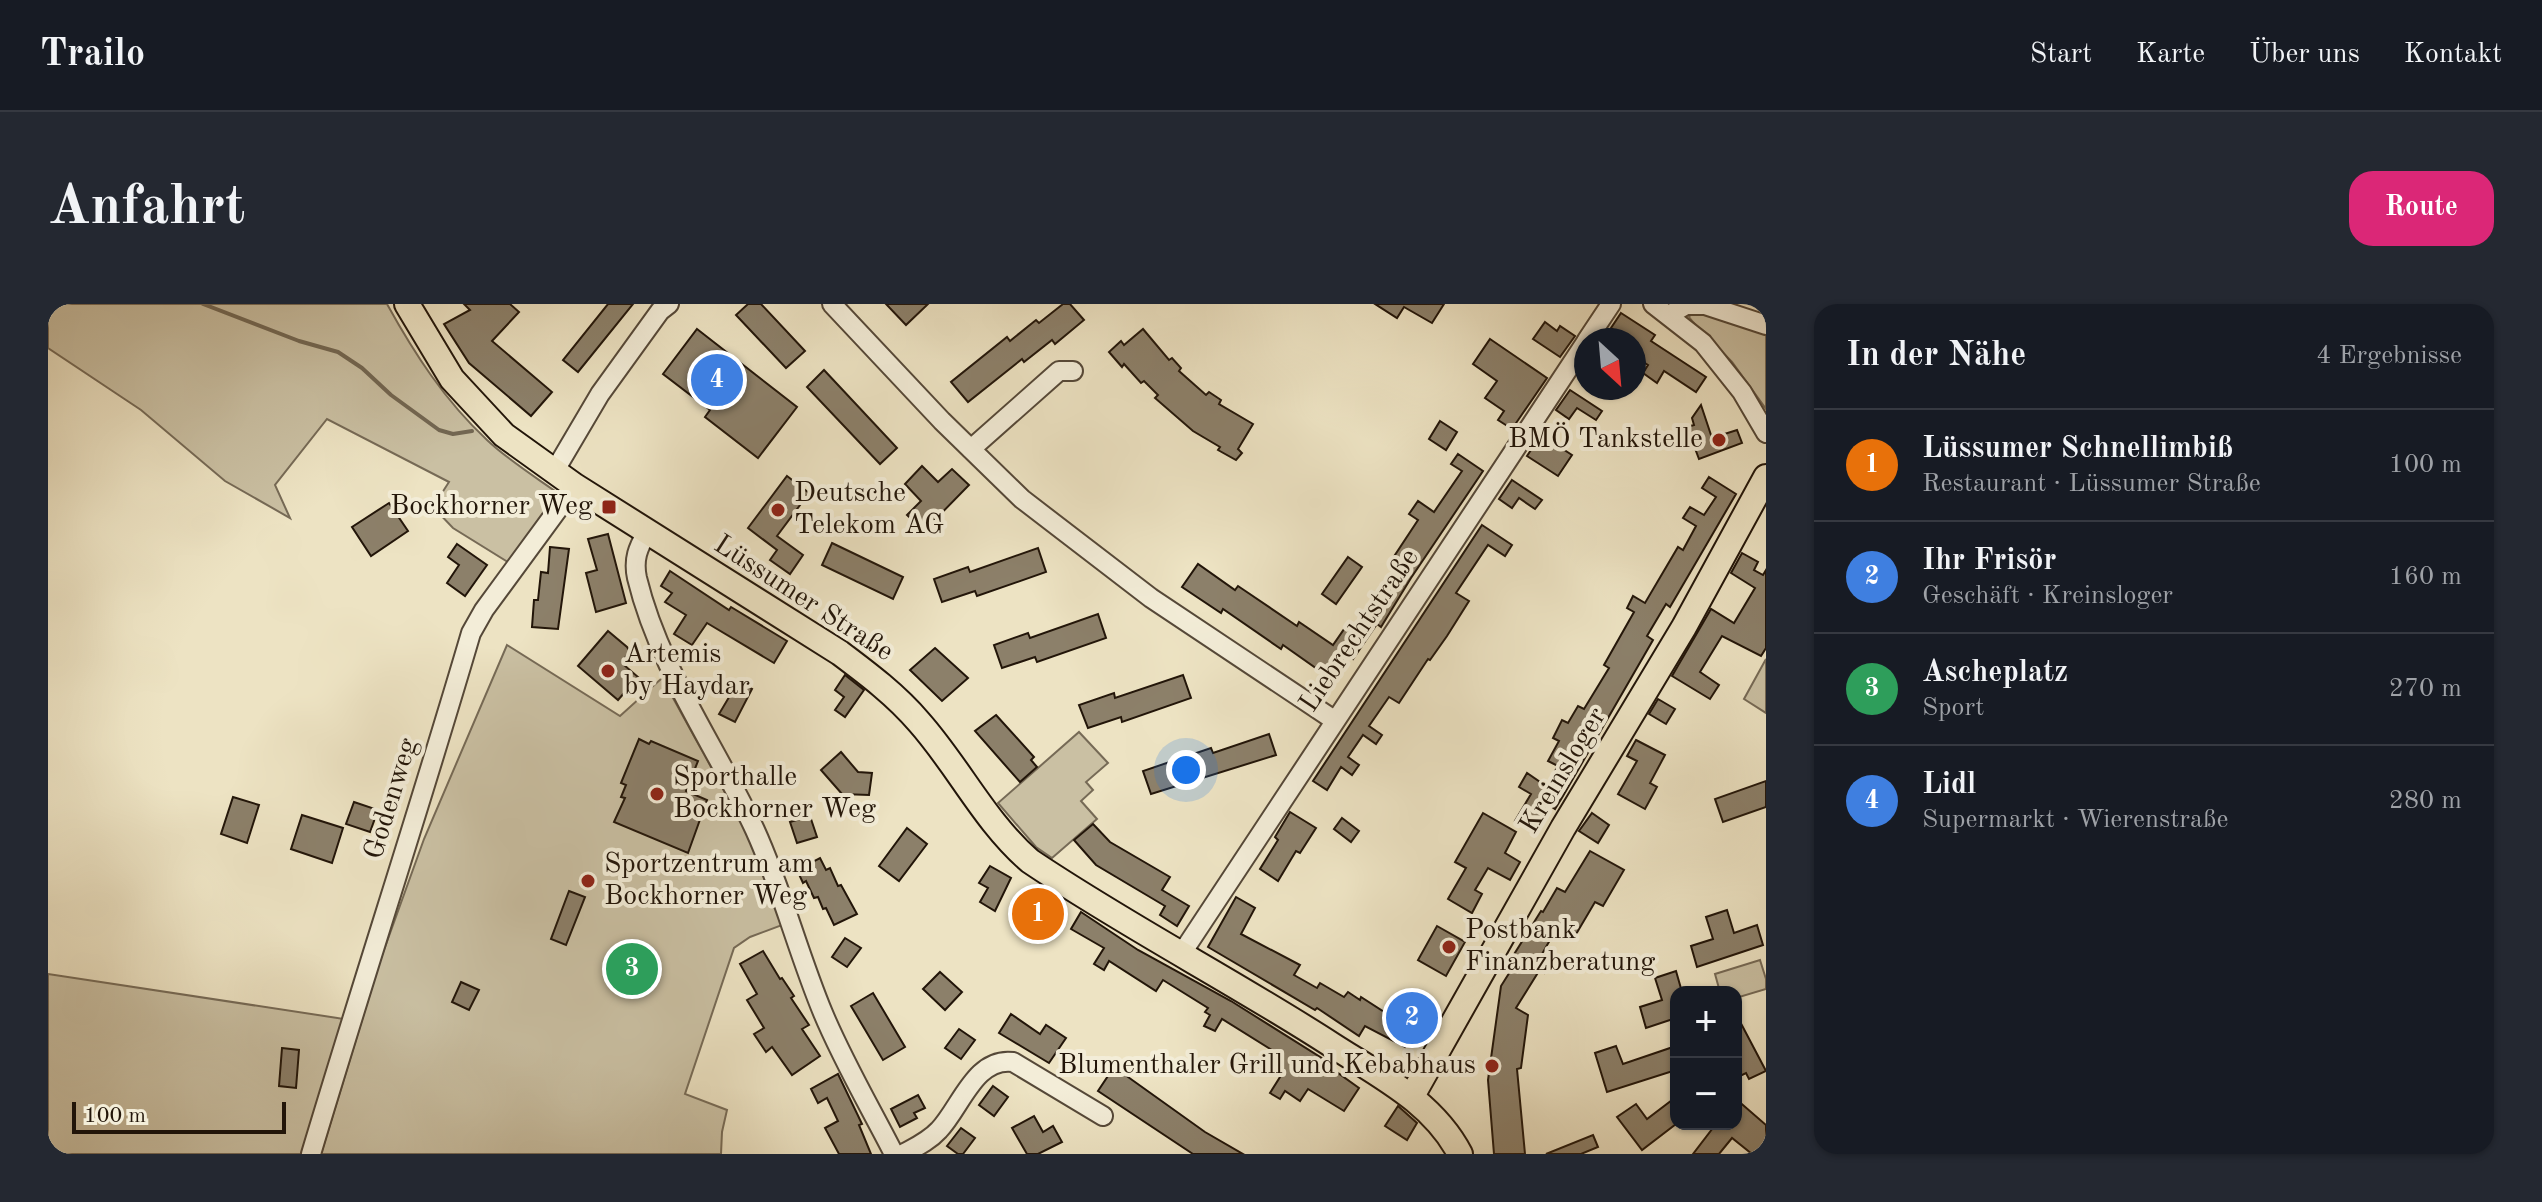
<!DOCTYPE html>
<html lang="de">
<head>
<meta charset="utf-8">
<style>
	:root { --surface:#171b24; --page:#242831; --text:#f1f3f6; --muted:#9ea1a6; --line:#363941; --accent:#db2777 }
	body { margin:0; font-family:"Old Standard TT",serif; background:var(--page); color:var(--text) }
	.controls { position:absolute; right:24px; bottom:24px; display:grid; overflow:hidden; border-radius:16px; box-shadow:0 2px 6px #0004 }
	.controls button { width:72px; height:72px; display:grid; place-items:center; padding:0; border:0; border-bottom:2px solid var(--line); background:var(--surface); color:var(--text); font:40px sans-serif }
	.compass { position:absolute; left:1526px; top:24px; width:72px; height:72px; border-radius:50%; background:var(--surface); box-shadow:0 2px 6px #0004; rotate:154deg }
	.scale { position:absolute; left:24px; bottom:20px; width:214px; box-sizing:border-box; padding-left:8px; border:4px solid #221509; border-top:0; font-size:22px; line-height:28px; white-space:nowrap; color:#221509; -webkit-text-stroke:6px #f3edd8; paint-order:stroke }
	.you { position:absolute; left:1138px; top:466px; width:28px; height:28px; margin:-20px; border:6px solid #fff; border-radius:50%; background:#1a73e8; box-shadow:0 0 0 12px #1a73e833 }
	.badge { display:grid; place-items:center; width:52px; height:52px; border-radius:50%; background:var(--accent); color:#fff; font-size:26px; font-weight:700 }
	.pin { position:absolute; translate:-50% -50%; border:4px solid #fff; box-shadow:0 2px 8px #0006 }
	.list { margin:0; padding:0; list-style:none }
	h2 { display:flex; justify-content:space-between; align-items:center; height:104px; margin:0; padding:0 32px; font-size:34px }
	h2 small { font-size:26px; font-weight:400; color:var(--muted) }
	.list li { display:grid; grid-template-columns:52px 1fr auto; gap:24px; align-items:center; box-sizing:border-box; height:112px; padding:0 32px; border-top:2px solid var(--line) }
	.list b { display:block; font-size:30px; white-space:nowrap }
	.list p { margin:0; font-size:26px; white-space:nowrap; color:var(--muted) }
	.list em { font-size:26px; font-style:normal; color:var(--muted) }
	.map { position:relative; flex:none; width:1718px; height:850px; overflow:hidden; border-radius:24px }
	header { display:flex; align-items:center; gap:48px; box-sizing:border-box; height:112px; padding:0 40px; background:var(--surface); border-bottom:2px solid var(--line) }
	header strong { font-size:38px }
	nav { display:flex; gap:44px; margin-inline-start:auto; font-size:28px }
	.intro { display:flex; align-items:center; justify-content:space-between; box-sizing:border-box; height:192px; padding:0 48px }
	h1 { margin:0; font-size:56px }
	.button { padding:20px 36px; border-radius:24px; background:var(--accent); color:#fff; font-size:28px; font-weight:700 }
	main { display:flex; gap:48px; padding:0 48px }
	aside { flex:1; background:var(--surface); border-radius:24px; box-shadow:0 2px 6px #0004 }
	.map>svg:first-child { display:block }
	.green { fill:#cac0a3; stroke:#766a56; stroke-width:2 }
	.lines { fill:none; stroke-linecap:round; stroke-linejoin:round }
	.stream { stroke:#726753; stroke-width:4 }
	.building { fill:#8c806a; stroke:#221509; stroke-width:2 }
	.minor-casing { stroke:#554838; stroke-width:22 }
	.major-casing { stroke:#221509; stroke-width:28 }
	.minor { stroke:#f3edd8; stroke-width:18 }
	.major { stroke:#ede3c3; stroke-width:24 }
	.poi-dot { fill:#8f2418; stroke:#f3edd8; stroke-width:3 }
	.labels { text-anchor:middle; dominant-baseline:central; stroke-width:8; stroke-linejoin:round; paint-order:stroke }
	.poi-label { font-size:28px; fill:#221509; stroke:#f3edd8; text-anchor:start }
	.street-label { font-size:28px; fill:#221509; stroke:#f3edd8 }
</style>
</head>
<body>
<header>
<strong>Trailo</strong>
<nav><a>Start</a><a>Karte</a><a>Über uns</a><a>Kontakt</a></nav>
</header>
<div class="intro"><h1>Anfahrt</h1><a class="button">Route</a></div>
<main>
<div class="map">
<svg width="1718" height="850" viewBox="0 0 1718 850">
	<rect width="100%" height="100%" fill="#ede3c3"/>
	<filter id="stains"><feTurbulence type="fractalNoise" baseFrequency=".0025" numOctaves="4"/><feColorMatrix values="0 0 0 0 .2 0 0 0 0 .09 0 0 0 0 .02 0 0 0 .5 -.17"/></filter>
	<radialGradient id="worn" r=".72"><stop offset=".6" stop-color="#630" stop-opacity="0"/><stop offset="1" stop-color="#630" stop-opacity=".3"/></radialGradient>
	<g class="green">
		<path d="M 0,0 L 339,0 C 366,49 397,97 439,136 C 461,157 489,174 514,192 L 463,260 L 405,224 L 385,203 L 401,178 L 279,115 L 227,181 L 242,214 L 177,177 L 93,106 L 0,44 Z"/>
		<path d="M 1645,7 L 1718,30 L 1718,105 L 1684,58 L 1645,18 L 1641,13 Z"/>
		<path d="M 459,341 L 572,412 L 614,374 L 695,521 L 737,620 L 702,633 L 686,644 L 637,790 L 679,806 L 674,828 L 673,850 L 273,850 L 332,657 L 376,535 Z"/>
		<path d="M 1718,355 L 1718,409 L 1696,395 Z"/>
		<path d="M 1031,428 L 1060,459 L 1038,478 L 1045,486 L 1033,497 L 1049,515 L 1004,554 L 988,543 L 950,499 Z"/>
		<path d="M 1712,656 L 1718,675 L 1718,685 L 1688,694 L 1688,688 L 1672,688 L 1667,670 Z"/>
		<path d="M 0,670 L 296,715 L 256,850 L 0,850 Z"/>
	</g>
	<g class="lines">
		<path class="stream" d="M 155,0 L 251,37 L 290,48 L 314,64 L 343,91 L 391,126 L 405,130 L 424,127"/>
	</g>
	<g class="building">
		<path d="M 416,0 L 462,0 L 471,8 L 444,37 L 504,88 L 483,112 L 421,59 L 396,20 L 422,6 Z"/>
		<path d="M 560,0 L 585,0 L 530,68 L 515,56 Z"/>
		<path d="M 700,0 L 713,0 L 757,47 L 738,64 L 688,11 Z"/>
		<path d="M 838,0 L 880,0 L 858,21 Z"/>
		<path d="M 1015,0 L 1022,0 L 1036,16 L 1007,40 L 1004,36 L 976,58 L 974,55 L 920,98 L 903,78 L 959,33 L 962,37 L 988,16 L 991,19 Z"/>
		<path d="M 1327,0 L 1396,0 L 1384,19 L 1356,3 L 1349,14 Z"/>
		<path d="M 1573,9 L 1607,31 L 1603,37 L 1658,73 L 1648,88 L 1616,67 L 1609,79 L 1595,69 L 1600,61 L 1586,52 L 1586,36 L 1581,36 L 1563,24 Z"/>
		<path d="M 1497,18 L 1509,27 L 1512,22 L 1527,32 L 1512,53 L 1485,35 Z"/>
		<path d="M 649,25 L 749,103 L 710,154 L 657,113 L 662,106 L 615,70 Z"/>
		<path d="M 1095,25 L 1121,56 L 1124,54 L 1133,64 L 1131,67 L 1158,91 L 1161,88 L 1173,96 L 1171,100 L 1205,120 L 1190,145 L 1194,149 L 1188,156 L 1170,146 L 1172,143 L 1145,127 L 1107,94 L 1110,91 L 1096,77 L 1093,79 L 1076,60 L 1074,63 L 1061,48 L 1073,37 L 1076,41 Z"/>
		<path d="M 1442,35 L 1499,74 L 1464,125 L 1450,116 L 1456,107 L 1437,94 L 1449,77 L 1425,60 Z"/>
		<path d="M 776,66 L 849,144 L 832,160 L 759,83 Z"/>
		<path d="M 1522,86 L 1554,107 L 1548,116 L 1529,104 L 1521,115 L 1508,106 Z"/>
		<path d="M 1653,101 L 1664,134 L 1689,126 L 1694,139 L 1651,155 L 1639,123 L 1646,121 L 1644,114 Z"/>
		<path d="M 1392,117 L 1409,128 L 1398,146 L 1381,135 Z"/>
		<path d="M 1493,131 L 1524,151 L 1510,172 L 1479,152 Z"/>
		<path d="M 1410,150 L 1435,167 L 1363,274 L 1333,323 L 1329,320 L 1305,355 L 1298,350 L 1282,374 L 1235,341 L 1233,345 L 1175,305 L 1173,309 L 1134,283 L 1150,260 L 1187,286 L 1190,282 L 1249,322 L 1251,318 L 1285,341 L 1301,318 L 1310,324 L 1338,280 L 1352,263 L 1343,257 L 1370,216 L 1361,210 L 1370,197 L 1386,208 L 1414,167 L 1403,160 Z"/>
		<path d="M 874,162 L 890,178 L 904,165 L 921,181 L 876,227 L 859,211 L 873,197 L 857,180 Z"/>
		<path d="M 739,172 L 761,189 L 729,232 L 755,251 L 742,270 L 722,256 L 729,246 L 700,224 Z"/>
		<path d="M 1661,173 L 1688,190 L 1622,303 L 1618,300 L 1599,332 L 1605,336 L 1515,492 L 1507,505 L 1501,501 L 1486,528 L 1467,517 L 1483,490 L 1471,483 L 1479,469 L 1498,482 L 1510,462 L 1500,457 L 1511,437 L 1505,434 L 1514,416 L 1520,419 L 1530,402 L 1536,405 L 1561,364 L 1556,361 L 1586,308 L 1579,304 L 1585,292 L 1597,299 L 1630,243 L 1635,246 L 1648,222 L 1635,214 L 1642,203 L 1656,211 L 1668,193 L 1654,184 Z"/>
		<path d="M 1464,176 L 1494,196 L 1487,205 L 1471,194 L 1464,204 L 1451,195 Z"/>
		<path d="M 341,199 L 360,227 L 323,252 L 304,223 Z"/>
		<path d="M 1434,221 L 1464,241 L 1457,252 L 1440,241 L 1408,289 L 1421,297 L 1399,332 L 1382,356 L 1380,355 L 1351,399 L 1341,393 L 1321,422 L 1334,431 L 1328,440 L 1315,431 L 1300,453 L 1311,461 L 1304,471 L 1293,463 L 1279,486 L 1265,477 Z"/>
		<path d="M 560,230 L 578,299 L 548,308 L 538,269 L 549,266 L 540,235 Z"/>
		<path d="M 784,239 L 855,273 L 845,295 L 774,261 Z"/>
		<path d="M 409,240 L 439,261 L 417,292 L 399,279 L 411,261 L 400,253 Z"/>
		<path d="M 502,243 L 521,245 L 510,325 L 484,323 L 486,296 L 490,296 L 493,268 L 500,269 Z"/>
		<path d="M 990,244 L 998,268 L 929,292 L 927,287 L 894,298 L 886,275 L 920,263 L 922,268 Z"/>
		<path d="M 1694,249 L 1710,258 L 1706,266 L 1715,271 L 1718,266 L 1718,344 L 1713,352 L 1674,332 L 1652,368 L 1671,381 L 1662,395 L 1624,372 L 1663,305 L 1686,319 L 1707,284 L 1683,269 Z"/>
		<path d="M 1300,253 L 1314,263 L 1288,300 L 1274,290 Z"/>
		<path d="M 622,267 L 681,306 L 683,303 L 739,337 L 726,359 L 659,319 L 644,341 L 626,330 L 638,311 L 617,298 L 624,289 L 613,282 Z"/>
		<path d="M 1050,310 L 1058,334 L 989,358 L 987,353 L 954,364 L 946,341 L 980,329 L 982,334 Z"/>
		<path d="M 560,327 L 579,343 L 582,348 L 576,355 L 579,358 L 576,361 L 590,373 L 570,396 L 530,362 Z"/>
		<path d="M 887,344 L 920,374 L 894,397 L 862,366 Z"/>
		<path d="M 797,371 L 816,386 L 797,413 L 787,406 L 796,393 L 787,386 Z"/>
		<path d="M 1135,371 L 1143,394 L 1074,418 L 1073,413 L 1040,424 L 1031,401 L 1066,389 L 1067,394 Z"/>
		<path d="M 690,378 L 704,385 L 687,418 L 671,410 Z"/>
		<path d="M 1610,395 L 1627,405 L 1618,420 L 1601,410 Z"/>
		<path d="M 948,411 L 986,453 L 983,456 L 989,463 L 972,478 L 927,427 Z"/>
		<path d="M 1221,430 L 1228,451 L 1103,490 L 1095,467 L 1163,444 L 1165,449 Z"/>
		<path d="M 591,435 L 601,440 L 603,437 L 650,457 L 638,487 L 659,496 L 640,549 L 566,518 L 577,494 L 573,493 L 578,481 L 573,479 Z"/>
		<path d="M 1588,436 L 1617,451 L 1602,479 L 1609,483 L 1597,505 L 1570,490 L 1589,457 L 1579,452 Z"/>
		<path d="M 793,448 L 810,468 L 824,469 L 821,491 L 794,490 L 773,466 Z"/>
		<path d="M 1718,477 L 1718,503 L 1675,518 L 1667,495 Z"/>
		<path d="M 185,493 L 211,501 L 199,539 L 173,530 Z"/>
		<path d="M 306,498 L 330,506 L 322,528 L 298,520 Z"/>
		<path d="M 1242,508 L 1268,524 L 1252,549 L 1248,547 L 1230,577 L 1212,565 L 1230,536 L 1227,533 Z"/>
		<path d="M 1435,509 L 1468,528 L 1457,549 L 1472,558 L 1462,576 L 1440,564 L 1427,586 L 1434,590 L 1424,609 L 1400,595 L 1418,564 L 1407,558 Z"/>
		<path d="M 1544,509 L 1561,521 L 1550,539 L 1531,527 Z"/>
		<path d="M 254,511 L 295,524 L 284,559 L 243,545 Z"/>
		<path d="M 762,512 L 769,533 L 749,539 L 742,518 Z"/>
		<path d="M 1294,514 L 1311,527 L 1303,538 L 1286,525 Z"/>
		<path d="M 1045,520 L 1062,538 L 1122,573 L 1114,586 L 1141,602 L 1129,622 L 1112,611 L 1117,602 L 1048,561 L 1026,536 Z"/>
		<path d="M 859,524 L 879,540 L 851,577 L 831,562 Z"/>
		<path d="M 1542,547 L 1576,566 L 1555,602 L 1547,598 L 1527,632 L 1510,622 L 1494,650 L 1504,655 L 1496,669 L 1491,667 L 1468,704 L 1480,711 L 1473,764 L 1469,765 L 1477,850 L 1446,850 L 1440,776 L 1453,682 L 1470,655 L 1465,652 L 1493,607 L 1495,608 L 1509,584 L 1517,588 Z"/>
		<path d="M 772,554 L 778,566 L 782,564 L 790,582 L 793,581 L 809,610 L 786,621 L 778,604 L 775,605 L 770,593 L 766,594 L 758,577 L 755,579 L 749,566 Z"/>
		<path d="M 942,562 L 963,574 L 947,607 L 932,598 L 940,584 L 931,579 Z"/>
		<path d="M 521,587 L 537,593 L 518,641 L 503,635 Z"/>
		<path d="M 982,587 L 990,592 L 992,588 L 1011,599 L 997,621 L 977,609 L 979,606 L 973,602 Z"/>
		<path d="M 1188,593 L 1207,604 L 1193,630 L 1252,661 L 1246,671 L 1269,684 L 1272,679 L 1296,693 L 1300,688 L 1312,696 L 1313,693 L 1341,711 L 1351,692 L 1377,705 L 1357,743 L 1317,722 L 1311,732 L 1269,704 L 1267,706 L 1160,643 Z"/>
		<path d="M 1679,606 L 1686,629 L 1709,621 L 1715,641 L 1649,663 L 1643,642 L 1665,635 L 1658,613 Z"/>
		<path d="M 1033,608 L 1090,646 L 1183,697 L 1280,758 L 1279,761 L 1311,784 L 1296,807 L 1260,785 L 1252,797 L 1237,787 L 1232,795 L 1222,789 L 1232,773 L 1217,764 L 1227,748 L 1174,715 L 1167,727 L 1156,722 L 1162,711 L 1157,708 L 1160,704 L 1115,676 L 1108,687 L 1061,657 L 1056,666 L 1046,660 L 1056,644 L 1023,625 Z"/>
		<path d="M 1389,622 L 1417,638 L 1398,672 L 1370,656 Z"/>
		<path d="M 797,634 L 813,644 L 799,663 L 784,653 Z"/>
		<path d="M 715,647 L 732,675 L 734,674 L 746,692 L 743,694 L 761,721 L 754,725 L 772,752 L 744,771 L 724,743 L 718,748 L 706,730 L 716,724 L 699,696 L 709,690 L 692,660 Z"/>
		<path d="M 1628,667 L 1634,688 L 1628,688 L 1628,714 L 1598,724 L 1592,703 L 1614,696 L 1607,674 Z"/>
		<path d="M 892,668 L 914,688 L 897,706 L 875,685 Z"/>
		<path d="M 413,678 L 431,686 L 421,706 L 404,698 Z"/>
		<path d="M 825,689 L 857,743 L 835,756 L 803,702 Z"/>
		<path d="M 963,710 L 992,730 L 998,721 L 1018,734 L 1001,759 L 951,729 Z"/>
		<path d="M 1688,710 L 1718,767 L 1701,775 L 1698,769 L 1688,774 Z"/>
		<path d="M 911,725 L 927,736 L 913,755 L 897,744 Z"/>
		<path d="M 1568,742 L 1575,760 L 1628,742 L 1628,766 L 1559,788 L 1547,749 Z"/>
		<path d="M 234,744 L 251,746 L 248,784 L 231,782 Z"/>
		<path d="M 1066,763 L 1157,828 L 1195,850 L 1145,850 L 1050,787 Z"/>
		<path d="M 790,770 L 814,820 L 811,821 L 823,850 L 791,850 L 777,824 L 790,817 L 779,794 L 770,799 L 763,785 Z"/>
		<path d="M 945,782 L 960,793 L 946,812 L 931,801 Z"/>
		<path d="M 870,791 L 877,804 L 866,809 L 869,814 L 852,823 L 843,805 Z"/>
		<path d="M 1628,793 L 1628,820 L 1594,846 L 1569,813 L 1588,800 L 1599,815 Z"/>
		<path d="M 1688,795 L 1718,821 L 1718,850 L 1704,850 L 1684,834 L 1671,850 L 1645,850 L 1668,820 L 1688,820 Z"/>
		<path d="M 1350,802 L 1369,819 L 1359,836 L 1337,822 Z"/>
		<path d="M 986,812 L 995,828 L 1005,822 L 1014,838 L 990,850 L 979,850 L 964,824 Z"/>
		<path d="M 913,824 L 927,834 L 915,850 L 910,850 L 899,842 Z"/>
		<path d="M 1545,831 L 1550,843 L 1533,850 L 1498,850 Z"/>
	</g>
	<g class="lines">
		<g class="minor-casing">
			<g id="minor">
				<path d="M 784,0 L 894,117 L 974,195 L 1103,294 L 1286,416"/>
				<path d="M 1605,0 L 1655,39 L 1694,88 L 1718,129"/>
				<path d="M 1621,11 L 1638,1 L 1657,1 L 1718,21"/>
				<path d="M 1539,36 L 1563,0"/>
				<path d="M 923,145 L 1011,67 L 1025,67"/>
				<path d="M 506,168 L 552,90 L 612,7 L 621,0"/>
				<path d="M 599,228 C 590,244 585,255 589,274 C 611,365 668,442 707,526 C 734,585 750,649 775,709 C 795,757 822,803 846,850"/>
				<path d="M 1134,649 L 1538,38"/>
				<path d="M 263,850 C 315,676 372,503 423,329 L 436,306 L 527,182"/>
				<path d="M 855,850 C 868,843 881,837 891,826 C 913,803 927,753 965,758 L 1055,812"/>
			</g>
		</g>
		<g class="major-casing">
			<g id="major">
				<path d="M 359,0 L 404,75 L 456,131 L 527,182 L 792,349 C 820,370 848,391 871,418 C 911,463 936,517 982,557 C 1080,623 1185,677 1284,741 C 1332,772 1385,798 1412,850"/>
				<path d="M 1364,792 L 1515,524 L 1636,323 L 1718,173"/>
			</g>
		</g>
		<use href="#minor" class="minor"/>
		<use href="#major" class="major"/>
	</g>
	<g class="poi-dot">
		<circle cx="1671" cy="136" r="8"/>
		<rect x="553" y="195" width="16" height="16" rx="4"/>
		<circle cx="730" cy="206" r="8"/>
		<circle cx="560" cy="367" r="8"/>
		<circle cx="609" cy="490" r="8"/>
		<circle cx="540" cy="577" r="8"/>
		<circle cx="1401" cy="643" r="8"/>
		<circle cx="1444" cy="762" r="8"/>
	</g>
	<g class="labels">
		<g class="poi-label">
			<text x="1655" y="136" text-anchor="end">BMÖ Tankstelle</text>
			<text x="746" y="190">Deutsche<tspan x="746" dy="32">Telekom AG</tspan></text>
			<text x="545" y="203" text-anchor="end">Bockhorner Weg</text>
			<text x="576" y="351">Artemis<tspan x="576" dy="32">by Haydar</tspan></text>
			<text x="625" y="474">Sporthalle<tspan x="625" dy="32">Bockhorner Weg</tspan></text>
			<text x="556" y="561">Sportzentrum am<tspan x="556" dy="32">Bockhorner Weg</tspan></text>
			<text x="1417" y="627">Postbank<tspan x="1417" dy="32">Finanzberatung</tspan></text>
			<text x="1428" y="762" text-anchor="end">Blumenthaler Grill und Kebabhaus</text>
		</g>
		<g class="street-label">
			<text transform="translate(755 295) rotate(33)">Lüssumer Straße</text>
			<text transform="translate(1312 327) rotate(-56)">Liebrechtstraße</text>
			<text transform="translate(1516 467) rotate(-59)">Kreinsloger</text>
			<text transform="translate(344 495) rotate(-73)">Godenweg</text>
		</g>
	</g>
	<rect width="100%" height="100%" filter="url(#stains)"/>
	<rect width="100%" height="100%" fill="url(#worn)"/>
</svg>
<div class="controls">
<button>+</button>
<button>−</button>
</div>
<svg class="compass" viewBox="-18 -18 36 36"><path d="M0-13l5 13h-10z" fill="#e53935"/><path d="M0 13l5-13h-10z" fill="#9ea1a6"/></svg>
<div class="scale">100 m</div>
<div class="you"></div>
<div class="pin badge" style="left:990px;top:610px;background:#e8710a">1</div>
<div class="pin badge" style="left:1364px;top:714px;background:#3f7fe0">2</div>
<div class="pin badge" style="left:584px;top:665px;background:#2e9e5b">3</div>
<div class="pin badge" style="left:669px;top:76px;background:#3f7fe0">4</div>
</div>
<aside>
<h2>In der Nähe<small>4 Ergebnisse</small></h2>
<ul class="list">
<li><span class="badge" style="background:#e8710a">1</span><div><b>Lüssumer Schnellimbiß</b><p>Restaurant · Lüssumer Straße</p></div><em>100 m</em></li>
<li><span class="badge" style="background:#3f7fe0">2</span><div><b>Ihr Frisör</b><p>Geschäft · Kreinsloger</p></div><em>160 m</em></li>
<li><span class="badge" style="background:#2e9e5b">3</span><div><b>Ascheplatz</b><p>Sport</p></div><em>270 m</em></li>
<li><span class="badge" style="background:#3f7fe0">4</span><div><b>Lidl</b><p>Supermarkt · Wierenstraße</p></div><em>280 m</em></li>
</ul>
</aside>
</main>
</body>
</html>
